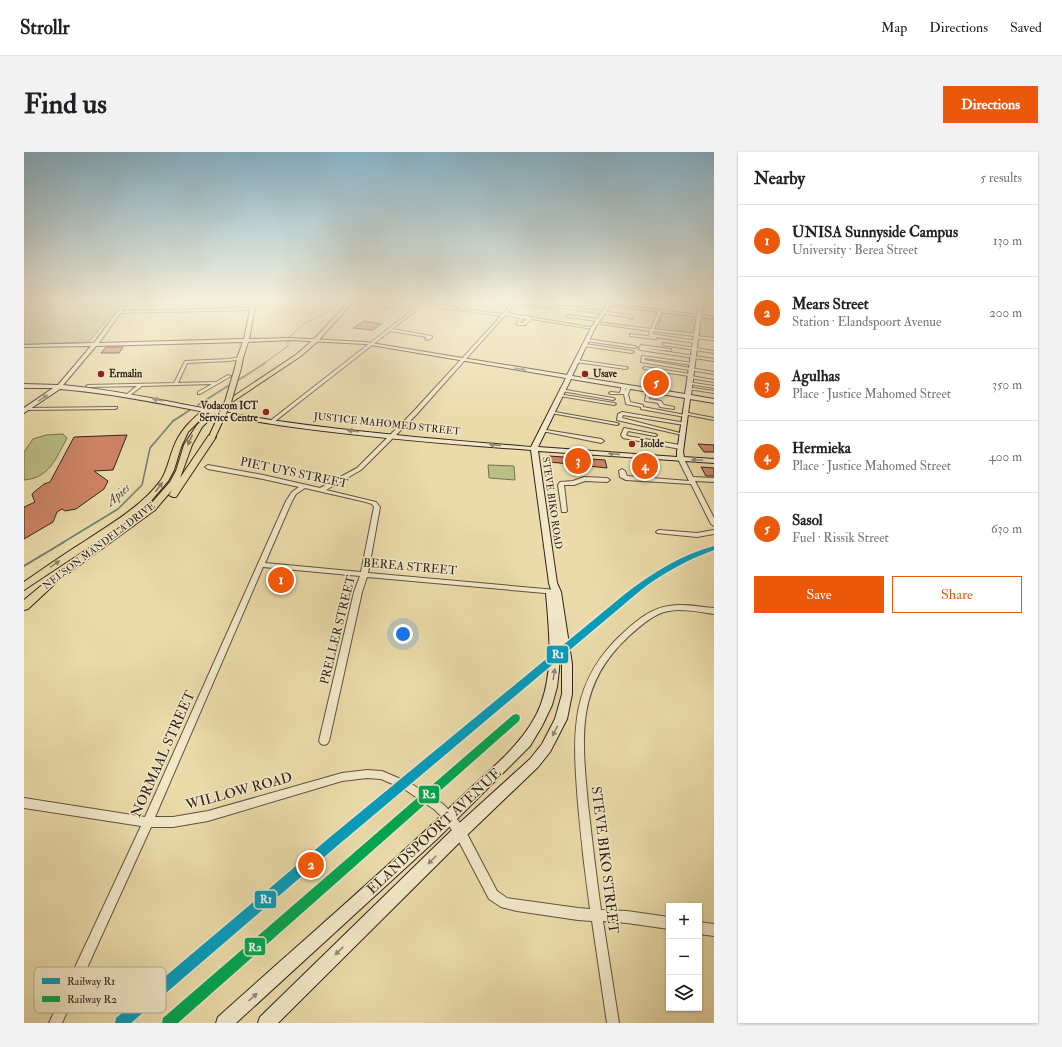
<!DOCTYPE html>
<html lang="en">
<head>
<meta charset="utf-8">
<style>
	:root { --surface:#fff; --page:#f2f2f2; --text:#202124; --muted:#757577; --line:#e0e0e0; --accent:#ea580c }
	body { margin:0; font-family:"IM FELL Double Pica",serif; background:var(--page); color:var(--text) }
	.controls { position:absolute; right:12px; bottom:12px; display:grid; overflow:hidden; border-radius:0px; box-shadow:0 1px 3px #0004 }
	.controls button { width:36px; height:36px; display:grid; place-items:center; padding:0; border:0; border-bottom:1px solid var(--line); background:var(--surface); color:var(--text); font:20px sans-serif }
	.you { position:absolute; left:379px; top:482px; width:14px; height:14px; margin:-10px; border:3px solid #fff; border-radius:50%; background:#1a73e8; box-shadow:0 0 0 6px #1a73e833 }
	.badge { display:grid; place-items:center; width:26px; height:26px; border-radius:50%; background:var(--accent); color:#fff; font-size:13px; font-weight:700 }
	.pin { position:absolute; translate:-50% -50%; border:2px solid #fff; box-shadow:0 1px 4px #0006 }
	.list { margin:0; padding:0; list-style:none }
	h2 { display:flex; justify-content:space-between; align-items:center; height:52px; margin:0; padding:0 16px; font-size:17px }
	h2 small { font-size:13px; font-weight:400; color:var(--muted) }
	.list li { display:grid; grid-template-columns:26px 1fr auto; gap:12px; align-items:center; box-sizing:border-box; height:72px; padding:0 16px; border-top:1px solid var(--line) }
	.list b { display:block; font-size:15px; white-space:nowrap }
	.list p { margin:0; font-size:13px; white-space:nowrap; color:var(--muted) }
	.list em { font-size:13px; font-style:normal; color:var(--muted) }
	.actions { display:flex; gap:8px; padding:12px 16px }
	.actions a { flex:1; padding:9px 0; border:1px solid var(--accent); border-radius:0px; text-align:center; font-size:14px; color:var(--accent) }
	.actions .main { background:var(--accent); color:#fff }
	.icon { flex:none; width:22px; height:22px; fill:none; stroke:currentColor; stroke-width:2; stroke-linecap:round; stroke-linejoin:round }
	.map { position:relative; flex:none; width:690px; height:871px; overflow:hidden; border-radius:0px }
	header { display:flex; align-items:center; gap:24px; box-sizing:border-box; height:56px; padding:0 20px; background:var(--surface); border-bottom:1px solid var(--line) }
	header strong { font-size:19px }
	nav { display:flex; gap:22px; margin-inline-start:auto; font-size:14px }
	.intro { display:flex; align-items:center; justify-content:space-between; box-sizing:border-box; height:96px; padding:0 24px }
	h1 { margin:0; font-size:28px }
	.button { padding:10px 18px; border-radius:0px; background:var(--accent); color:#fff; font-size:14px; font-weight:700 }
	main { display:flex; gap:24px; padding:0 24px }
	aside { flex:1; background:var(--surface); border-radius:0px; box-shadow:0 1px 3px #0004 }
	.map>svg:first-child { display:block }
	.green { fill:#babf86; stroke:#767152 }
	.lines { fill:none; stroke-linecap:round; stroke-linejoin:round }
	.stream-far2 { stroke:#6f7e73; stroke-width:1 }
	.stream-far1 { stroke:#6f7e73; stroke-width:1.5 }
	.stream { stroke:#6f7e73; stroke-width:2 }
	.building { fill:#ce8466; stroke:#32231d }
	.street-casing { stroke:#605140; stroke-width:2 }
	.secondary-casing { stroke:#32231d; stroke-width:2 }
	.primary-casing { stroke:#32231d; stroke-width:2 }
	.street { fill:#f2e8c8; fill-rule:evenodd }
	.secondary { fill:#f2e8c8; fill-rule:evenodd }
	.primary { fill:#ebdbaa; fill-rule:evenodd }
	.primary-bridge-casing { stroke:#32231d; stroke-width:8; stroke-linecap:butt }
	.primary-bridge { stroke:#ebdbaa; stroke-width:6 }
	.rail-1-casing { stroke:#f2e8c8; stroke-width:3 }
	.rail-2-casing { stroke:#f2e8c8; stroke-width:3 }
	.rail-1 { fill:#059cbc; fill-rule:evenodd }
	.rail-2 { fill:#00a651; fill-rule:evenodd }
	.oneway { fill:#928672 }
	.oneway2 { fill:#8e7f64 }
	.poi-dot { fill:#8f2418; stroke:#f2e8c8; stroke-width:1.5 }
	.labels { text-anchor:middle; dominant-baseline:central; stroke-width:3; stroke-linejoin:round; paint-order:stroke }
	.far-poi-label { font-size:10px; font-weight:bold; fill:#32231d; stroke:#f2e8c8; text-anchor:start }
	.far-street-label { font-size:10px; fill:#32231d; stroke:#f2e8c8 }
	.street-label { font-size:12px; fill:#32231d; stroke:#f2e8c8 }
	.water-label { font-size:13px; font-style:italic; fill:#515148; stroke:#f2e8c8 }
	.near-street-label { font-size:14px; fill:#32231d; stroke:#f2e8c8 }
	.key { fill:#f2e8c8; stroke:#b8ad95; stroke-width:1 }
	.key-label { font-size:11px; fill:#32231d }
	.line-badge { stroke:#f2e8c8; stroke-width:1.5 }
	.badge-label { font-size:11px; text-anchor:middle; font-weight:bold; fill:#fff }
</style>
</head>
<body>
<header>
<strong>Strollr</strong>
<nav><a>Map</a><a>Directions</a><a>Saved</a></nav>
</header>
<div class="intro"><h1>Find us</h1><a class="button">Directions</a></div>
<main>
<div class="map">
<svg width="690" height="871" viewBox="0 0 690 871">
	<rect width="100%" height="100%" fill="#ebdbaa"/>
	<filter id="stains"><feTurbulence type="fractalNoise" baseFrequency=".005" numOctaves="4"/><feColorMatrix values="0 0 0 0 .2 0 0 0 0 .09 0 0 0 0 .02 0 0 0 .5 -.17"/></filter>
	<radialGradient id="worn" r=".72"><stop offset=".6" stop-color="#630" stop-opacity="0"/><stop offset="1" stop-color="#630" stop-opacity=".3"/></radialGradient>
	<g class="green">
		<path d="M 98,149 L 65,190 L 0,192 L 0,151 Z"/>
		<path d="M 638,160 L 690,167 L 690,186 L 633,178 Z"/>
		<path d="M 39,282 L 43,286 C 32,306 26,326 0,328 L 0,300 L 9,287 L 22,283 Z"/>
		<path d="M 464,313 L 490,314 L 491,328 L 465,326 Z"/>
	</g>
	<g class="lines">
		<g class="stream-far2">
			<path d="M 265,185 L 280,172 L 310,157"/>
			<path d="M 239,212 L 264,194 L 264,189"/>
		</g>
		<g class="stream-far1">
			<path d="M 213,229 L 241,211"/>
			<path d="M 174,253 L 207,232"/>
			<path d="M 38,391 L 94,357 L 118,333 L 126,296 L 149,269 L 166,258"/>
		</g>
		<path class="stream" d="M 0,414 L 40,390"/>
	</g>
	<g class="building">
		<path d="M 340,169 L 357,172 L 349,178 L 329,176 Z"/>
		<path d="M 82,195 L 99,195 L 95,201 L 77,201 Z"/>
		<path d="M 103,283 L 89,318 L 70,319 L 84,329 L 80,337 L 52,357 L 41,359 L 38,357 L 33,360 L 29,370 L 0,387 L 0,355 L 11,350 L 8,343 L 9,341 L 20,332 L 26,330 L 50,285 Z"/>
		<path d="M 674,292 L 690,293 L 690,300 L 680,300 Z"/>
		<path d="M 525,304 L 581,308 L 583,316 L 526,310 Z"/>
		<path d="M 677,315 L 690,316 L 690,324 L 682,324 Z"/>
	</g>
	<g class="lines">
		<g class="street-casing">
			<g id="street">
				<path d="M 0,149 L 64,149 L 62,150 L 0,151 Z"/>
				<path d="M 228,149 L 244,149 L 242,150 Z"/>
				<path d="M 370,149 L 374,149 L 364,157 L 362,157 L 362,155 Z"/>
				<path d="M 400,149 L 404,149 L 401,151 L 435,156 L 444,149 L 448,149 L 439,157 L 478,162 L 490,149 L 494,149 L 492,150 L 526,156 L 524,157 L 491,152 L 483,161 L 571,176 L 569,177 L 507,167 L 501,173 L 494,173 L 492,172 L 496,166 L 481,163 L 392,263 L 337,318 L 302,338 L 352,350 L 356,355 L 344,421 L 532,438 L 536,440 L 532,442 L 343,425 L 338,440 L 305,589 L 303,592 L 300,593 L 297,592 L 295,589 L 330,440 L 336,424 L 239,415 L 131,665 L 149,665 L 184,659 L 318,621 L 343,618 L 358,619 L 386,631 L 419,652 L 429,662 L 440,676 L 473,739 L 483,746 L 554,756 L 566,757 C 561,722 557,687 554,652 C 549,585 544,531 599,481 C 611,470 627,456 645,454 C 660,451 675,455 690,456 L 690,462 C 675,460 659,456 645,459 C 630,461 615,475 604,485 C 551,534 558,587 564,652 C 568,687 572,723 577,758 L 603,759 L 645,765 L 645,777 L 603,771 L 579,769 L 595,871 L 583,871 L 568,769 L 554,768 L 493,759 L 477,755 L 465,747 L 432,684 L 421,668 L 411,658 L 380,637 L 357,627 L 343,626 L 318,629 L 184,669 L 149,675 L 127,675 L 38,871 L 25,871 L 117,674 L 0,656 L 0,646 L 121,665 L 262,349 L 268,340 L 275,335 L 239,327 L 184,317 L 181,315 L 184,313 L 239,323 L 296,336 L 333,316 L 388,261 L 477,164 L 399,153 L 368,177 L 407,184 L 408,184 L 408,186 L 403,188 L 401,187 L 403,185 L 366,179 L 250,270 L 246,269 ZM 499,166 L 503,167 L 499,171 L 496,171 ZM 281,336 L 342,350 L 348,352 L 350,355 L 337,420 L 241,411 L 268,349 L 272,342 Z"/>
				<path d="M 529,149 L 533,149 L 531,153 L 606,163 L 609,166 L 607,167 L 605,165 L 530,155 L 527,153 Z"/>
				<path d="M 228,156 L 229,158 L 94,161 L 92,160 L 94,159 Z"/>
				<path d="M 636,158 L 638,159 L 630,177 L 672,182 L 674,183 L 672,184 L 690,186 L 690,188 L 670,186 L 671,184 L 629,179 L 628,182 L 672,189 L 672,191 L 671,191 L 625,184 L 626,179 L 570,171 L 572,170 L 627,177 L 634,159 Z"/>
				<path d="M 544,163 L 574,167 L 576,168 L 574,169 L 543,165 Z"/>
				<path d="M 607,182 L 631,185 L 633,186 L 631,187 L 606,184 L 606,182 Z"/>
				<path d="M 563,187 L 611,194 L 613,195 L 611,196 L 562,189 L 562,187 Z"/>
				<path d="M 640,191 L 690,199 L 690,201 L 639,193 L 639,191 Z"/>
				<path d="M 561,192 L 608,199 L 610,200 L 608,201 L 560,194 L 560,192 Z"/>
				<path d="M 617,193 L 646,197 L 647,197 L 647,199 L 619,196 L 690,207 L 690,209 L 617,198 L 615,197 Z"/>
				<path d="M 618,204 L 669,211 L 670,212 L 668,213 L 621,206 L 620,208 L 690,220 L 690,222 L 617,210 Z"/>
				<path d="M 216,205 L 217,205 L 217,207 L 205,209 L 163,211 L 154,231 L 192,230 L 204,223 L 207,224 L 176,242 L 174,242 L 174,240 L 188,232 L 118,234 L 105,244 L 103,243 L 103,242 L 113,234 L 64,235 L 62,234 L 64,233 L 150,231 L 161,209 L 205,207 Z"/>
				<path d="M 553,208 L 602,215 L 604,216 L 602,217 L 552,210 L 551,209 Z"/>
				<path d="M 621,215 L 666,222 L 668,223 L 667,224 L 690,228 L 690,230 L 666,226 L 664,225 L 665,224 L 620,217 L 619,216 Z"/>
				<path d="M 663,230 L 690,234 L 690,236 L 665,232 L 663,231 Z"/>
				<path d="M 598,233 L 602,234 L 601,240 L 603,234 L 607,235 L 604,242 L 606,250 L 619,253 L 619,255 L 661,263 L 663,264 L 661,265 L 617,257 L 617,255 L 602,252 L 600,242 L 587,242 L 585,241 L 587,240 L 596,241 Z"/>
				<path d="M 662,235 L 690,239 L 690,241 L 664,237 L 662,236 Z"/>
				<path d="M 536,237 L 589,246 L 591,247 L 589,248 L 538,239 L 536,239 Z"/>
				<path d="M 623,237 L 627,238 L 625,247 L 637,249 L 640,253 L 650,255 L 650,257 L 636,255 L 634,251 L 621,249 Z"/>
				<path d="M 534,242 L 590,251 L 592,252 L 590,253 L 536,244 L 534,244 Z"/>
				<path d="M 93,255 L 93,256 L 91,257 L 2,258 L 0,257 L 2,256 Z"/>
				<path d="M 525,259 L 593,271 L 595,272 L 593,273 L 527,261 L 525,261 Z"/>
				<path d="M 598,260 L 662,271 L 662,273 L 660,273 L 599,263 L 598,266 L 660,282 L 658,283 L 593,268 L 594,262 Z"/>
				<path d="M 659,260 L 690,266 L 690,268 L 659,262 Z"/>
				<path d="M 600,276 L 631,282 L 633,283 L 631,284 L 604,279 L 602,283 L 603,284 L 656,293 L 659,295 L 656,297 L 599,286 L 597,283 Z"/>
				<path d="M 516,277 L 577,287 L 580,289 L 577,291 L 518,279 L 516,279 Z"/>
				<path d="M 657,305 L 660,307 L 669,325 L 690,326 L 690,330 L 671,329 L 690,366 L 690,374 L 687,372 L 667,332 L 602,328 L 596,325 L 595,319 L 598,317 L 601,319 L 603,324 L 665,329 L 654,307 Z"/>
				<path d="M 560,325 L 583,326 L 586,328 L 583,330 L 561,329 L 550,333 L 540,333 L 543,359 L 542,360 L 538,360 L 534,333 L 536,330 L 549,329 Z"/>
				<path d="M 635,378 L 673,381 L 690,378 L 690,382 L 673,385 L 633,381 L 632,380 L 633,379 Z"/>
				<path d="M 675,770 L 690,772 L 690,784 L 675,782 Z"/>
			</g>
		</g>
		<g class="secondary-casing">
			<path id="secondary" d="M 101,149 L 105,149 L 75,191 L 220,187 L 228,149 L 232,149 L 225,187 L 266,186 L 341,190 L 543,223 L 567,176 L 585,149 L 589,149 L 571,176 L 548,224 L 661,242 L 675,149 L 679,149 L 667,243 L 690,247 L 690,251 L 666,247 L 659,300 L 660,305 L 690,307 L 690,311 L 514,299 L 533,431 L 537,440 L 548,512 L 548,542 L 543,567 L 526,600 L 514,615 L 441,685 L 254,871 L 234,871 L 236,865 L 431,675 L 506,607 L 518,592 L 531,567 L 538,542 L 538,512 L 536,498 L 535,518 L 533,535 L 528,553 L 518,574 L 506,594 L 413,687 L 212,871 L 192,871 L 194,865 C 275,792 358,721 437,645 C 465,618 503,590 517,552 C 530,516 525,478 522,441 L 527,438 L 525,431 L 507,298 C 423,292 338,285 254,273 C 181,262 110,243 36,237 L 0,261 L 0,256 L 29,236 L 0,236 L 0,232 L 34,233 L 67,194 L 0,195 L 0,193 L 70,191 ZM 266,188 L 341,192 L 542,226 L 507,295 C 423,288 338,281 254,269 C 182,259 112,240 39,233 L 72,194 L 219,190 L 213,206 L 216,208 L 219,206 L 224,190 ZM 547,227 L 661,246 L 653,300 L 653,305 L 514,295 Z"/>
		</g>
		<g class="primary-casing">
			<g id="primary">
				<path d="M 326,149 L 330,149 L 294,189 L 277,204 L 193,260 L 178,275 L 168,293 L 156,326 L 185,283 L 191,283 L 192,285 L 152,345 L 149,345 L 145,343 L 148,338 L 131,358 L 35,428 L 4,457 L 0,458 L 0,448 L 29,424 L 125,354 L 146,330 L 152,319 L 160,293 L 173,273 L 189,258 L 273,202 L 290,187 Z"/>
				<path d="M 553,149 L 566,149 L 690,165 L 690,167 Z"/>
				<path d="M 216,204 L 219,206 L 217,216 L 214,218 L 211,216 L 213,206 Z"/>
				<path d="M 183,255 L 188,256 L 164,280 L 157,295 L 150,318 L 144,329 L 127,349 L 101,371 L 0,438 L 0,430 C 20,416 40,402 61,389 C 87,372 118,354 137,328 C 143,319 145,307 149,297 C 155,279 168,267 183,255 Z"/>
			</g>
		</g>
		<use href="#street" class="street"/>
		<use href="#secondary" class="secondary"/>
		<use href="#primary" class="primary"/>
		<g class="primary-bridge-casing">
			<path id="primary-bridge" d="M 188,285 L 204,250 L 214,216"/>
		</g>
		<use href="#primary-bridge" class="primary-bridge"/>
		<g class="rail-1-casing">
			<path id="rail-1" d="M 690,394 L 690,398 C 663,408 639,421 617,438 L 313,694 L 107,871 L 91,871 L 92,866 L 305,686 L 601,442 C 628,421 657,403 690,394 Z"/>
		</g>
		<g class="rail-2-casing">
			<path id="rail-2" d="M 492,562 L 495,563 L 496,566 L 495,569 L 154,871 L 138,871 L 139,866 L 489,563 Z"/>
		</g>
		<use href="#rail-1" class="rail-1"/>
		<use href="#rail-2" class="rail-2"/>
	</g>
	<defs><path id="oneway-solid" d="M-6-.8H1V-3.2L6.5 0L1 3.2V.8H-6Z"/></defs>
	<g class="oneway">
		<use href="#oneway-solid" transform="translate(496 217) rotate(10)"/>
		<use href="#oneway-solid" transform="translate(19 246) rotate(-33)"/>
		<use href="#oneway-solid" transform="translate(134 248) rotate(-170)"/>
		<use href="#oneway-solid" transform="translate(329 279) rotate(-173)"/>
		<use href="#oneway-solid" transform="translate(471 293) rotate(-175)"/>
		<use href="#oneway-solid" transform="translate(590 302) rotate(-176)"/>
		<use href="#oneway-solid" transform="translate(673 308) rotate(-177)"/>
		<use href="#oneway-solid" transform="translate(530 522) rotate(-81)"/>
		<use href="#oneway-solid" transform="translate(531 579) rotate(117)"/>
		<use href="#oneway-solid" transform="translate(408 708) rotate(135)"/>
		<use href="#oneway-solid" transform="translate(315 799) rotate(136)"/>
		<use href="#oneway-solid" transform="translate(229 845) rotate(-42)"/>
	</g>
	<g class="oneway2">
		<use href="#oneway-solid" transform="translate(166 288) rotate(115)"/>
		<use href="#oneway-solid" transform="translate(135 335) rotate(-53)"/>
		<use href="#oneway-solid" transform="translate(31 412) rotate(-34)"/>
	</g>
	<linearGradient id="sky" x2="0" y2="1"><stop stop-color="#88b7d0"/><stop offset="0.55" stop-color="#f6efd9"/><stop offset="1" stop-color="#f6efd9" stop-opacity="0"/></linearGradient>
	<rect width="690" height="271" fill="url(#sky)"/>
	<g class="poi-dot">
		<circle cx="77" cy="222" r="4"/>
		<circle cx="561" cy="222" r="4"/>
		<circle cx="242" cy="260" r="4"/>
		<circle cx="608" cy="292" r="4"/>
	</g>
	<g class="labels">
		<g class="far-poi-label">
			<text x="85" y="222">Ermalin</text>
			<text x="569" y="222">Usave</text>
			<text x="234" y="254" text-anchor="end">Vodacom ICT<tspan x="234" dy="12">Service Centre</tspan></text>
			<text x="616" y="292">Isolde</text>
		</g>
		<g class="far-street-label">
			<text transform="translate(363 272) rotate(6)">JUSTICE MAHOMED STREET</text>
			<text transform="translate(528 351) rotate(82)">STEVE BIKO ROAD</text>
			<text transform="translate(75 394) rotate(-37)">NELSON MANDELA DRIVE</text>
		</g>
		<g class="street-label">
			<text transform="translate(270 321) rotate(12)">PIET UYS STREET</text>
			<text transform="translate(386 415) rotate(5)">BEREA STREET</text>
			<text transform="translate(314 478) rotate(-76)">PRELLER STREET</text>
		</g>
		<g class="water-label">
			<text transform="translate(94 343) rotate(-41)">Apies</text>
		</g>
		<g class="near-street-label">
			<text transform="translate(139 602) rotate(-66)">NORMAAL STREET</text>
			<text transform="translate(215 639) rotate(-15)">WILLOW ROAD</text>
			<text transform="translate(410 679) rotate(-43)">ELANDSPOORT AVENUE</text>
			<text transform="translate(581 708) rotate(83)">STEVE BIKO STREET</text>
		</g>
	</g>
	<rect x="10" y="815" width="132" height="46" rx="6" class="key"/>
	<rect x="18" y="826" width="18" height="6" fill="#059cbc"/>
	<rect x="18" y="844" width="18" height="6" fill="#00a651"/>
	<g class="key-label">
		<text x="43" y="833">Railway R1</text>
		<text x="43" y="851">Railway R2</text>
	</g>
	<g class="line-badge">
		<rect x="522" y="493" width="23" height="19" rx="4" fill="#059cbc"/>
		<rect x="394" y="633" width="22" height="19" rx="4" fill="#00a651"/>
		<rect x="230" y="738" width="23" height="19" rx="4" fill="#059cbc"/>
		<rect x="220" y="785" width="22" height="19" rx="4" fill="#00a651"/>
	</g>
	<g class="badge-label">
		<text x="534" y="506">R1</text>
		<text x="405" y="646">R2</text>
		<text x="242" y="751">R1</text>
		<text x="231" y="799">R2</text>
	</g>
	<rect width="100%" height="100%" filter="url(#stains)"/>
	<rect width="100%" height="100%" fill="url(#worn)"/>
</svg>
<div class="controls">
<button>+</button>
<button>−</button>
<button><svg class="icon" aria-label="layers" viewBox="0 0 24 24"><path d="M12 4l9 5-9 5-9-5zM3 14l9 5 9-5"/></svg></button>
</div>
<div class="you"></div>
<div class="pin badge" style="left:257px;top:428px">1</div>
<div class="pin badge" style="left:287px;top:713px">2</div>
<div class="pin badge" style="left:554px;top:309px">3</div>
<div class="pin badge" style="left:621px;top:314px">4</div>
<div class="pin badge" style="left:632px;top:231px">5</div>
</div>
<aside>
<h2>Nearby<small>5 results</small></h2>
<ul class="list">
<li><span class="badge">1</span><div><b>UNISA Sunnyside Campus</b><p>University · Berea Street</p></div><em>130 m</em></li>
<li><span class="badge">2</span><div><b>Mears Street</b><p>Station · Elandspoort Avenue</p></div><em>200 m</em></li>
<li><span class="badge">3</span><div><b>Agulhas</b><p>Place · Justice Mahomed Street</p></div><em>350 m</em></li>
<li><span class="badge">4</span><div><b>Hermieka</b><p>Place · Justice Mahomed Street</p></div><em>400 m</em></li>
<li><span class="badge">5</span><div><b>Sasol</b><p>Fuel · Rissik Street</p></div><em>630 m</em></li>
</ul>
<div class="actions"><a class="main">Save</a><a>Share</a></div>
</aside>
</main>
</body>
</html>
